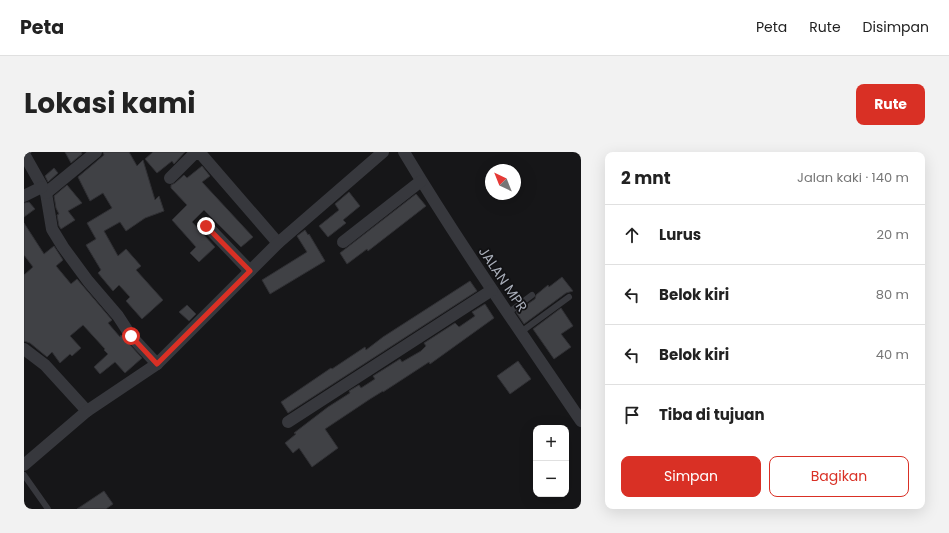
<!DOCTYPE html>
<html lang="id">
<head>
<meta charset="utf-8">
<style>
	:root { --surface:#fff; --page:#f2f2f2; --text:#222; --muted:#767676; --line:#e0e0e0; --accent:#d93025 }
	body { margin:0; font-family:Poppins,sans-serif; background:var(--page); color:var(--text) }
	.controls { position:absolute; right:12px; bottom:12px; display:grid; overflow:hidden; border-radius:8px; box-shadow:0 4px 16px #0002 }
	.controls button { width:36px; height:36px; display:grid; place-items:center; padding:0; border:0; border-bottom:1px solid var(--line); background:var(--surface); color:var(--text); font:20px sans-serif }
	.compass { position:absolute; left:461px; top:12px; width:36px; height:36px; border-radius:50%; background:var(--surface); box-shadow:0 4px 16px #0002; rotate:317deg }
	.stop { position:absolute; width:12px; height:12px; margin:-9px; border:3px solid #d93025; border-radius:50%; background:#fff }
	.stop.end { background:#d93025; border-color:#fff; box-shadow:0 1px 4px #0008 }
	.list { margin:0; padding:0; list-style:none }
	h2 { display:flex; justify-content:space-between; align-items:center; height:52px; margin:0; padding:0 16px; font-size:17px }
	h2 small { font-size:13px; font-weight:400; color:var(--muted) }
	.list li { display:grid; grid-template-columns:26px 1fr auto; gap:12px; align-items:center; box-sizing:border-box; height:60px; padding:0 16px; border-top:1px solid var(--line) }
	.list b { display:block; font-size:15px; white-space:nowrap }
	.list em { font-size:13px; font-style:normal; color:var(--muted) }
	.actions { display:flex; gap:8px; padding:12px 16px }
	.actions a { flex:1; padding:9px 0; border:1px solid var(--accent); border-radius:8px; text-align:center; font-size:14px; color:var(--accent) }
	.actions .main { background:var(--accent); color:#fff }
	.icon { flex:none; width:22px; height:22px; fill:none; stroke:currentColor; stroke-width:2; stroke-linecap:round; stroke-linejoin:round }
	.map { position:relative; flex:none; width:557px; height:357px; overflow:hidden; border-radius:8px }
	header { display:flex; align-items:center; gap:24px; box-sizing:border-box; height:56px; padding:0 20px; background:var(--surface); border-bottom:1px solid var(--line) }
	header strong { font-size:19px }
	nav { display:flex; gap:22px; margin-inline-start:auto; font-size:14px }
	.intro { display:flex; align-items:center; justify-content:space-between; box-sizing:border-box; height:96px; padding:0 24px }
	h1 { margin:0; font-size:28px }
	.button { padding:10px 18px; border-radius:8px; background:var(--accent); color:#fff; font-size:14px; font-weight:700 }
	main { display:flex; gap:24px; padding:0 24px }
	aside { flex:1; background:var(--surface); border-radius:8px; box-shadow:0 4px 16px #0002 }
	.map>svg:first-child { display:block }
	.building { fill:#404145; stroke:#303034 }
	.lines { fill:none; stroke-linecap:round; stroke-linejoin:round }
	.service { stroke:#37383d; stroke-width:6 }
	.minor { stroke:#37383d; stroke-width:12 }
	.route { stroke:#d93025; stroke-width:5 }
	.labels { text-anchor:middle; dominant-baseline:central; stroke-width:3.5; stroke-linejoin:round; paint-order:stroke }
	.street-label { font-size:14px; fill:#a8adb8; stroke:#111113 }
</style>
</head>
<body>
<header>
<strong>Peta</strong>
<nav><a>Peta</a><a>Rute</a><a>Disimpan</a></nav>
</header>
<div class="intro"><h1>Lokasi kami</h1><a class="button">Rute</a></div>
<main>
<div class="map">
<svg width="557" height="357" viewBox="0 0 557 357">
	<rect width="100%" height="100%" fill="#161618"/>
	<g class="building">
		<path d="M 41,0 L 57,0 L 58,2 L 47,11 Z"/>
		<path d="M 79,0 L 105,0 L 113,14 L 119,8 L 131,48 L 135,44 L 140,59 L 121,66 L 102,79 L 96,70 L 80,79 L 94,104 L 102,97 L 117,114 L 112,118 L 139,148 L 118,167 L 102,149 L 106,145 L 95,133 L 89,139 L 74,121 L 77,118 L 62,93 L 72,87 L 63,71 L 88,56 L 79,41 L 66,49 L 54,25 L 80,3 Z"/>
		<path d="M 129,0 L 161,0 L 150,12 L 148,9 L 133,21 L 121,7 Z"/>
		<path d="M 178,14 L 186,24 L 178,30 L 229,85 L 217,95 L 180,58 L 168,70 L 191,95 L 175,110 L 166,101 L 172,95 L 148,68 L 163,53 L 147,36 L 147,33 L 151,31 L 160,23 L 163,26 Z"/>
		<path d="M 30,16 L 34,21 L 24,30 L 21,24 Z"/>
		<path d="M 43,33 L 58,51 L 44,59 L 51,68 L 37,77 L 35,74 L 33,63 L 35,62 L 32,56 L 30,44 Z"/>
		<path d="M 325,40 L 336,54 L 319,68 L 322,71 L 304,85 L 295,74 L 315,58 L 311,52 Z"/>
		<path d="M 392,42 L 402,54 L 344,99 L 343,97 L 323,112 L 316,101 Z"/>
		<path d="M 5,50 L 11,57 L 0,65 L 0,51 Z"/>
		<path d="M 0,71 L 20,102 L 30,94 L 39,108 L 32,114 L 47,132 L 53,127 L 88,168 L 84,171 L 96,185 L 97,183 L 118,206 L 101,221 L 91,210 L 76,222 L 70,215 L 84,202 L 80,198 L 81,197 L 59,173 L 46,184 L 57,196 L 48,204 L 46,202 L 36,211 L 28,200 L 23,205 L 6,191 L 0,189 L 0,123 L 9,115 L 0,103 Z"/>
		<path d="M 281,78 L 284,83 L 285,82 L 301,109 L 246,142 L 238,128 L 283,100 L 273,84 Z"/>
		<path d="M 538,125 L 549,139 L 542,141 L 500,172 L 492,160 L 511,147 L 512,143 L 524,133 L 525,135 Z"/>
		<path d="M 446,129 L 453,139 L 264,261 L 257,250 L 307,216 L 308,217 L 341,195 L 342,198 L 359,185 Z"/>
		<path d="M 461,152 L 470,166 L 406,212 L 405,210 L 359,240 L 359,239 L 346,247 L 301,277 L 314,296 L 288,315 L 275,296 L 269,301 L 261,291 L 272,282 L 270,281 L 304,255 L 326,241 L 325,239 L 335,233 L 337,236 L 351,227 L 349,224 L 376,207 L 378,210 L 397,199 L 402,194 L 400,191 L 431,171 L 435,175 L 451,164 L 448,160 Z"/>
		<path d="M 163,153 L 172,162 L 165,169 L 155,160 Z"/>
		<path d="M 537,156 L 549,174 L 537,182 L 547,195 L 530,207 L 509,177 Z"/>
		<path d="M 494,209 L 507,227 L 486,242 L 473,224 Z"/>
		<path d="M 80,339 L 89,352 L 82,357 L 53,357 Z"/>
	</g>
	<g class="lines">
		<g class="service">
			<path d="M 484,161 L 508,143"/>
			<path d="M 497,180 L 545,145"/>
			<path d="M 0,323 L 24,357"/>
		</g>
		<g class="minor">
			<path d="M 380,0 C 435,92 497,180 557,269"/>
			<path d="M 0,2 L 22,41 L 28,77 L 39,95 L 64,129 L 94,164 L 107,184 L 133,212"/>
			<path d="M 146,26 L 170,2 L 177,2 L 254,91"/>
			<path d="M 22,41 L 72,0"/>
			<path d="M 0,44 L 18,35"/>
			<path d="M 183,74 L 226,119"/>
			<path d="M 319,90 L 397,29"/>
			<path d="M 0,197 L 21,213 L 63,259"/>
			<path d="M 264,270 L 468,138"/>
			<path d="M 0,313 L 63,259 L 133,212 L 254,91 L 359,0"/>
		</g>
	</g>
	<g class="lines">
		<path class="route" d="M 107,184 L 133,212 L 226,119 L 182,74"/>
	</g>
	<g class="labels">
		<g class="street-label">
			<text transform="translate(479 127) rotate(56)">JALAN MPR</text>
		</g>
	</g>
</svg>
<div class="controls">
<button>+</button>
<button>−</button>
</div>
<svg class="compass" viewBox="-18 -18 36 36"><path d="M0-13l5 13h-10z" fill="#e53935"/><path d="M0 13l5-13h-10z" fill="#767676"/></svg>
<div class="stop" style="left:107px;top:184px"></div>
<div class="stop end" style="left:182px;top:74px"></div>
</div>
<aside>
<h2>2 mnt<small>Jalan kaki · 140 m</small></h2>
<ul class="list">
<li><svg class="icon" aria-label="ahead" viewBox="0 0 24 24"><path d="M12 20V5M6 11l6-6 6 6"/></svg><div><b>Lurus</b></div><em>20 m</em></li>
<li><svg class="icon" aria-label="left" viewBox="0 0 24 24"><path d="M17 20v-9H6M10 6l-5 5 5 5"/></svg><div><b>Belok kiri</b></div><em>80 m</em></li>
<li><svg class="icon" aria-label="left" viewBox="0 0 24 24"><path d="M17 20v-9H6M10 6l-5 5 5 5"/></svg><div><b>Belok kiri</b></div><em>40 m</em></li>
<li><svg class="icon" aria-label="arrive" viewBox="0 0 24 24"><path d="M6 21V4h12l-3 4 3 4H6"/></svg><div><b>Tiba di tujuan</b></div></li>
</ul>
<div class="actions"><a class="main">Simpan</a><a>Bagikan</a></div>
</aside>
</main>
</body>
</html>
